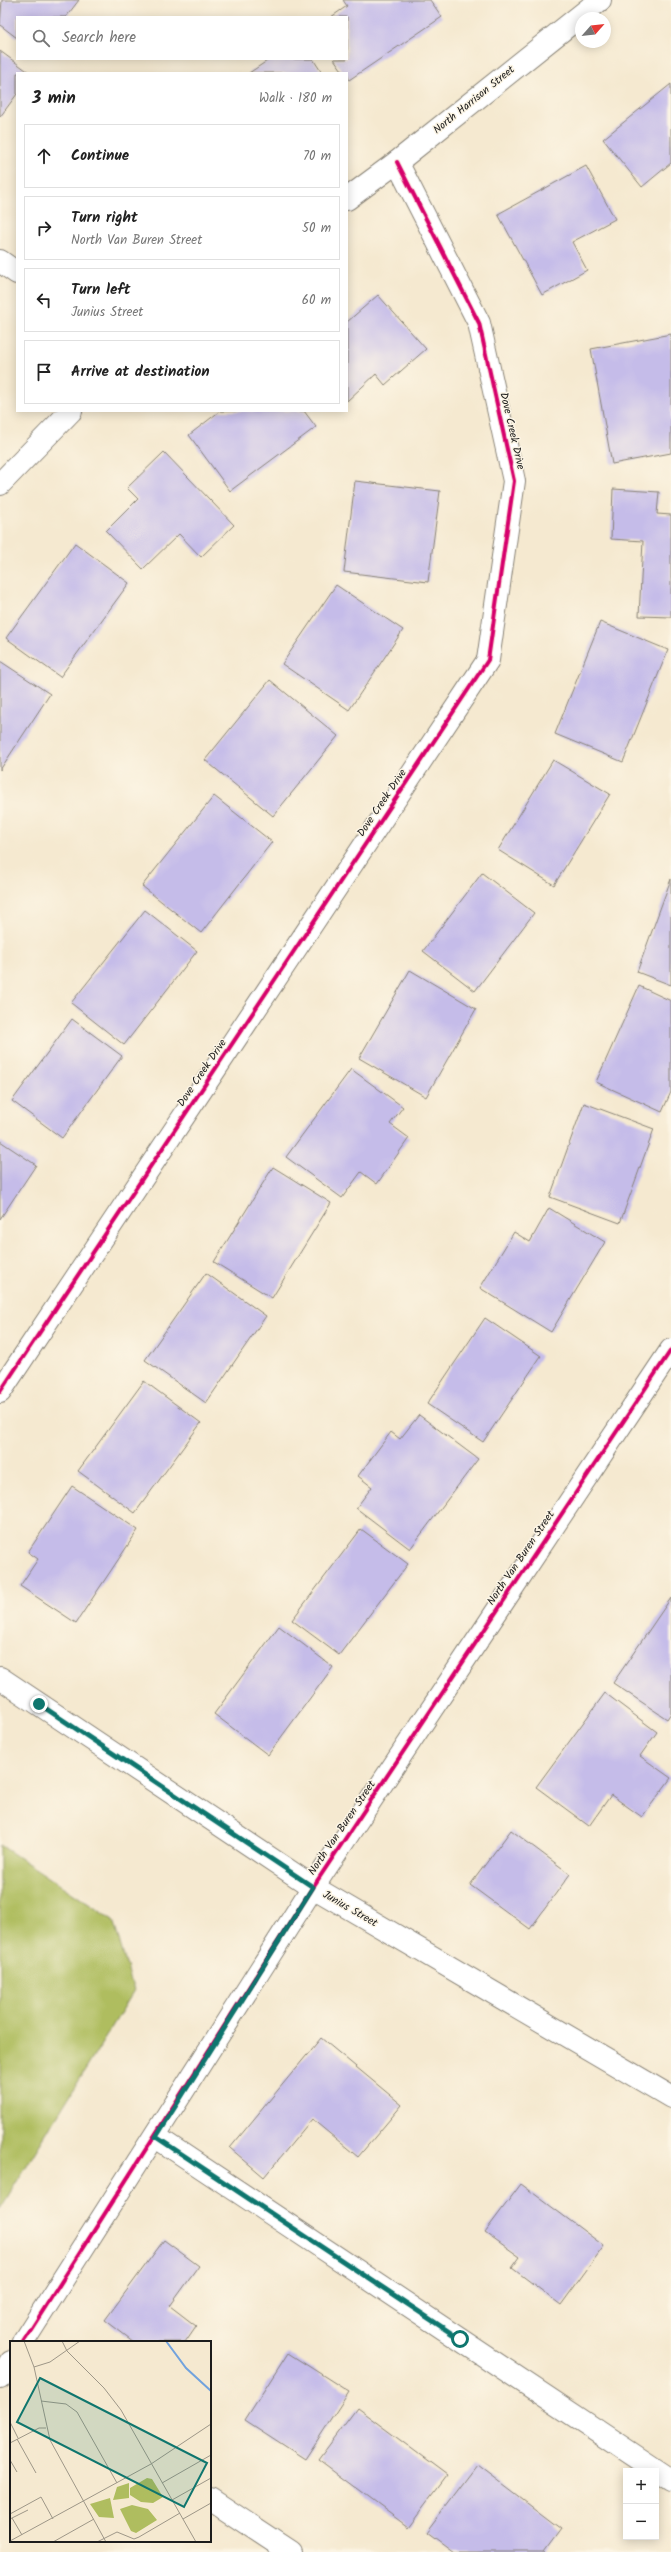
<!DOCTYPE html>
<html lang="en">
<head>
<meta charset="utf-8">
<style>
	:root { --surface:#fff; --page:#f2f2f2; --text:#222; --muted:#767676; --line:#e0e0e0 }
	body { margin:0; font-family:Kalam,sans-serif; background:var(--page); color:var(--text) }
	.controls { position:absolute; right:12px; bottom:12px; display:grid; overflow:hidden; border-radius:0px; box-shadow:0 2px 10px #0003 }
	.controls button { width:36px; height:36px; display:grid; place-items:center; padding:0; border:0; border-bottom:1px solid var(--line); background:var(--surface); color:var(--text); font:20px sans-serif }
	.compass { position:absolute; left:575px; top:12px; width:36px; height:36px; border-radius:50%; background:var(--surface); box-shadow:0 2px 10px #0003; rotate:63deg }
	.stop { position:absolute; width:12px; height:12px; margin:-9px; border:3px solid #0f766e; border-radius:50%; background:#fff }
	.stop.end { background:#0f766e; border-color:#fff; box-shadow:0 1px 4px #0008 }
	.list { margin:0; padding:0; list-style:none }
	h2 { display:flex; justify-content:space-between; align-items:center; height:52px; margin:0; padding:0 16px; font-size:17px }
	h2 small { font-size:13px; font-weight:400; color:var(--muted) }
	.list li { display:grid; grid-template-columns:26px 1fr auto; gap:12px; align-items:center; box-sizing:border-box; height:64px; margin:0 8px 8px; padding:0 8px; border:1px solid var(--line); border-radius:0px }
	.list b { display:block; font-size:15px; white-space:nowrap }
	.list p { margin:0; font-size:13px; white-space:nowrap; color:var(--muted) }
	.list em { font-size:13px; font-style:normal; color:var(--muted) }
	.icon { flex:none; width:22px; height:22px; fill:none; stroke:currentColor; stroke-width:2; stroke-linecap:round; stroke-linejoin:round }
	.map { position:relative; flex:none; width:671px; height:2552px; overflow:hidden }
	.search { position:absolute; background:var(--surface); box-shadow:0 2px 10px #0003; left:16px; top:16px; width:332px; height:44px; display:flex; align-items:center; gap:10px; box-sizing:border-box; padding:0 14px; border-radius:0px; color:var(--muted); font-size:15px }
	.panel { position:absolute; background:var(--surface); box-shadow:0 2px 10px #0003; left:16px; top:72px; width:332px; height:340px; border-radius:0px }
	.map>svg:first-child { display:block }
	.park { fill:#afbd5f; stroke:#666c3e }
	.building { fill:#c5bce9 }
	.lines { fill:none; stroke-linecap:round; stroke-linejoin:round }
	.minor-casing { stroke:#888276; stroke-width:24 }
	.minor { stroke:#fff; stroke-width:22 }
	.cycleway-casing { stroke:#fcf5e5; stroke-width:6 }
	.cycleway { stroke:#d6006c; stroke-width:4 }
	.route { stroke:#0f766e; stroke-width:5 }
	.labels { text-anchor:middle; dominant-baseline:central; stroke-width:3; stroke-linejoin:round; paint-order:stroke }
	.street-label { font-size:11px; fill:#1c1c1c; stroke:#fcf5e5 }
	.inset-river { fill:none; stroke:#72a3dd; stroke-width:2 }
	.inset-road { fill:none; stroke:#9e9788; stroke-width:1 }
	.view { fill:#0f766e; fill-opacity:0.15; stroke:#0f766e; stroke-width:2 }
	.inset-edge { fill:none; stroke:#1c1c1c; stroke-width:2 }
</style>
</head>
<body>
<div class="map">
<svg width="671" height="2552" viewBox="0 0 671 2552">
	<rect width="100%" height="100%" fill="#fcf5e5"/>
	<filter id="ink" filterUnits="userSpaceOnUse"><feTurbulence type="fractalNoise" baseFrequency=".025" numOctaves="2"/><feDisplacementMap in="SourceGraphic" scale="8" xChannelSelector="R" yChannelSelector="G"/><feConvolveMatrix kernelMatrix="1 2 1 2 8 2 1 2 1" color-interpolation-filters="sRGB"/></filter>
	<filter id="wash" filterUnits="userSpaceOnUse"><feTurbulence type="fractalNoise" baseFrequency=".012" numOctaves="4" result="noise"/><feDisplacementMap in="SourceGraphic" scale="16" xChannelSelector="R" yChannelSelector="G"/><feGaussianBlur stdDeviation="0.9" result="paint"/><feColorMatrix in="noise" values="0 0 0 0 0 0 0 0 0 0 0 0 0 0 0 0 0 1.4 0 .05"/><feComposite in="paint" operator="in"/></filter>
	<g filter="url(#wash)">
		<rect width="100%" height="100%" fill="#f5e9d0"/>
		<path class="park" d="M 0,1845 L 113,1920 L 134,1991 L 0,2209 Z"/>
		<g id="blocks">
			<g class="building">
				<path d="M 2,0 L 79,0 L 66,17 L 17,17 L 17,38 L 0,25 Z"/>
				<path d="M 343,0 L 430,0 L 442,17 L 349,80 L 347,73 L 344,73 L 334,59 L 347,59 L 347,17 L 331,17 L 347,6 Z"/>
				<path d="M 0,51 L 30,73 L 17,73 L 17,94 L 0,117 Z"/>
				<path d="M 270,59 L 313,59 L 322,73 L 249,73 Z"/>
				<path d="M 671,84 L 671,163 L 642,187 L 603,139 Z"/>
				<path d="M 586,166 L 615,219 L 572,242 L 587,270 L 542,295 L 498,214 Z"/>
				<path d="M 378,295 L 426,349 L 385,385 L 376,374 L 347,401 L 347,322 Z"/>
				<path d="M 671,334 L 671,453 L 612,464 L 591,349 Z"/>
				<path d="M 220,411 L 304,411 L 316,427 L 230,491 L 189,435 Z"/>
				<path d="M 164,452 L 234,525 L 201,557 L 179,534 L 143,569 L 106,531 L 138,499 L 127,488 Z"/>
				<path d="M 355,481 L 440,491 L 428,582 L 344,572 Z"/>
				<path d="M 613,489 L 659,492 L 657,514 L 671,515 L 671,617 L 639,616 L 643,541 L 611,539 Z"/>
				<path d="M 75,543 L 129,583 L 60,677 L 6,638 Z"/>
				<path d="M 336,585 L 403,630 L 349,710 L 282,664 Z"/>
				<path d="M 600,622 L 668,650 L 623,762 L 555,734 Z"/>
				<path d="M 0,661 L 50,694 L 0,770 Z"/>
				<path d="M 270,680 L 338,736 L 273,816 L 205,760 Z"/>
				<path d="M 553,760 L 610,794 L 554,885 L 498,850 Z"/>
				<path d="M 214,796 L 272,842 L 201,933 L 142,886 Z"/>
				<path d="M 482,873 L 534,913 L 475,991 L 423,951 Z"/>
				<path d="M 671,879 L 671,985 L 637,972 Z"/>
				<path d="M 145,910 L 197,951 L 124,1045 L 71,1003 Z"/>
				<path d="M 410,970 L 476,1009 L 426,1097 L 359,1058 Z"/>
				<path d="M 639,986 L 671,1001 L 671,1092 L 662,1112 L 596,1082 Z"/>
				<path d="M 72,1019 L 122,1056 L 62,1138 L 12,1101 Z"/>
				<path d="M 351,1069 L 403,1107 L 390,1124 L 409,1138 L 377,1184 L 361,1172 L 342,1198 L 286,1157 Z"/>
				<path d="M 584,1103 L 654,1129 L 620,1223 L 550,1197 Z"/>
				<path d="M 0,1141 L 36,1165 L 0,1219 Z"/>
				<path d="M 273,1167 L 331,1203 L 272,1298 L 214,1262 Z"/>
				<path d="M 549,1208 L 605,1242 L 551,1332 L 480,1288 L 514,1232 L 530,1242 Z"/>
				<path d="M 206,1273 L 266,1316 L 206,1403 L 145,1360 Z"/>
				<path d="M 485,1318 L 541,1356 L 483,1442 L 427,1404 Z"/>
				<path d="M 144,1381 L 201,1423 L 135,1513 L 78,1471 Z"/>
				<path d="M 419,1415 L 478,1459 L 410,1549 L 356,1508 L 372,1487 L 358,1476 L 391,1432 L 400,1439 Z"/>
				<path d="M 72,1486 L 138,1530 L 76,1623 L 20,1586 L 38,1559 L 28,1552 Z"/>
				<path d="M 361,1529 L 408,1564 L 339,1655 L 292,1620 Z"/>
				<path d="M 671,1598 L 671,1713 L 667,1719 L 613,1683 Z"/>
				<path d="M 279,1626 L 333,1667 L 268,1755 L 214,1714 Z"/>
				<path d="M 605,1693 L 657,1732 L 640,1756 L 671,1778 L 642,1817 L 611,1795 L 589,1826 L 536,1787 Z"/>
				<path d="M 511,1830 L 570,1874 L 530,1929 L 470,1885 Z"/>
				<path d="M 321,2038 L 402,2105 L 358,2157 L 312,2119 L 264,2177 L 230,2148 Z"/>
				<path d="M 521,2184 L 604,2246 L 561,2305 L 512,2268 L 520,2257 L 485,2232 Z"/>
				<path d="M 164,2240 L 199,2266 L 170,2306 L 196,2326 L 185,2342 L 134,2342 L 105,2320 Z"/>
				<path d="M 288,2353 L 349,2392 L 305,2459 L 245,2420 Z"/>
				<path d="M 357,2408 L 447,2475 L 408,2527 L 318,2460 Z"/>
				<path d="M 477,2465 L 561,2529 L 544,2552 L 453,2552 L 426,2532 Z"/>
			</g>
		</g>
	</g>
	<g filter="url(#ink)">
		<use href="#blocks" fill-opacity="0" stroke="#888276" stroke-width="1"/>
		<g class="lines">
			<g class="minor-casing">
				<g id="minor">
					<path d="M 347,199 L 397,162 L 600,0"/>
					<path d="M 0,261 L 17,273"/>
					<path d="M 0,484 L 71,411"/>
					<path d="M 0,1392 L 488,660 L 514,481 L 479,323 L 397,162"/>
					<path d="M 0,1678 L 313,1887 L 671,2097"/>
					<path d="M 156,2137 L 671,2480"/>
					<path d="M 23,2342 L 313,1887 L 671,1350"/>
					<path d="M 0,2378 L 11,2361"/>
					<path d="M 210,2499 L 290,2552"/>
				</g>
			</g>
			<use href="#minor" class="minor"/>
			<g class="cycleway-casing">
				<g id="cycleway">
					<path d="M 0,1392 L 488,660 L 514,481 L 479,323 L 397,162"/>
					<path d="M 23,2342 L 313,1887 L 671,1350"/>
				</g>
			</g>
			<use href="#cycleway" class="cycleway"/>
		</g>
	</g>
	<g class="lines" filter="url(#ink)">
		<path class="route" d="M 39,1704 L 313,1887 L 156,2137 L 460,2339"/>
	</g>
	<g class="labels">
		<g class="street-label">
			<text transform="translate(474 100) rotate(-39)">North Harrison Street</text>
			<text transform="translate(512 431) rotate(77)">Dove Creek Drive</text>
			<text transform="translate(382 803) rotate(-56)">Dove Creek Drive</text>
			<text transform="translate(202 1073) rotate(-56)">Dove Creek Drive</text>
			<text transform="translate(521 1558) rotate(-56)">North Van Buren Street</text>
			<text transform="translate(342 1828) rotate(-56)">North Van Buren Street</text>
			<text transform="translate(350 1909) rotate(30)">Junius Street</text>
		</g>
	</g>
	<g transform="translate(10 2341)">
		<rect width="201" height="201" fill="#f5e9d0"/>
		<path d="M 137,137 L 142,138 L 153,156 L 143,162 L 131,161 L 120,154 L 120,147 ZM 119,142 L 119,157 L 103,159 L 107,146 ZM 100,157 L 104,177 L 89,176 L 80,163 ZM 122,164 L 138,168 L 147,179 L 126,192 L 121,190 L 110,168 Z" fill="#afbd5f"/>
		<path class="inset-river" d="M 156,0 L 176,27 L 201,50"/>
		<path class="inset-road" d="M 14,0 L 24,26 L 40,99 L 96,201M 52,0 L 57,10 L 94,47 L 111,69 L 186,201M 24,26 L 40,21 L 70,0M 31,60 L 56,63 L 67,71 L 107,142M 0,81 L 8,97M 7,98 L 26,132M 0,102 L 29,87 L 36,87M 0,119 L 7,131M 152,142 L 201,114M 162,159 L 201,137M 0,173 L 31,156 L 43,178M 2,177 L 18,169M 0,178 L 2,177 L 12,194M 173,178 L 201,162M 0,200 L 141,123 L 201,83M 43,201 L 84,178M 87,201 L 107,191 L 124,198 L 129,196 L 170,172"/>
		<path class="view" d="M 30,37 L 197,122 L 174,166 L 7,81 Z"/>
		<rect width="201" height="201" class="inset-edge"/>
	</g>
</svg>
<div class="controls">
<button>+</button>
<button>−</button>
</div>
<svg class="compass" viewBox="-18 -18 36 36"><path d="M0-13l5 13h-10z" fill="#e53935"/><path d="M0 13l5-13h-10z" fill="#767676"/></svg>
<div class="stop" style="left:460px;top:2339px"></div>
<div class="stop end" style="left:39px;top:1704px"></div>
<div class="search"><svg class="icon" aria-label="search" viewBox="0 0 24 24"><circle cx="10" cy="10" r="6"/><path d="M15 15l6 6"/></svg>Search here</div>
<section class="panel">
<h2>3 min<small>Walk · 180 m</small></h2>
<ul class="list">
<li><svg class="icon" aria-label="ahead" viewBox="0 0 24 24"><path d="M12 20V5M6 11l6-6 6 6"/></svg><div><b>Continue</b></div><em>70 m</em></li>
<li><svg class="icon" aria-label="right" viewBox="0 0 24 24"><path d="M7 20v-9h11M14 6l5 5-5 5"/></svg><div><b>Turn right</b><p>North Van Buren Street</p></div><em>50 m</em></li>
<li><svg class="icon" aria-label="left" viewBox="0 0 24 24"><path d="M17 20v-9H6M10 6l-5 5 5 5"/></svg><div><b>Turn left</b><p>Junius Street</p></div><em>60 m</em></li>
<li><svg class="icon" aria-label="arrive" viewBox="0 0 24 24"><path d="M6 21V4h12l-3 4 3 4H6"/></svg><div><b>Arrive at destination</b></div></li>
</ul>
</section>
</div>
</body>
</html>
